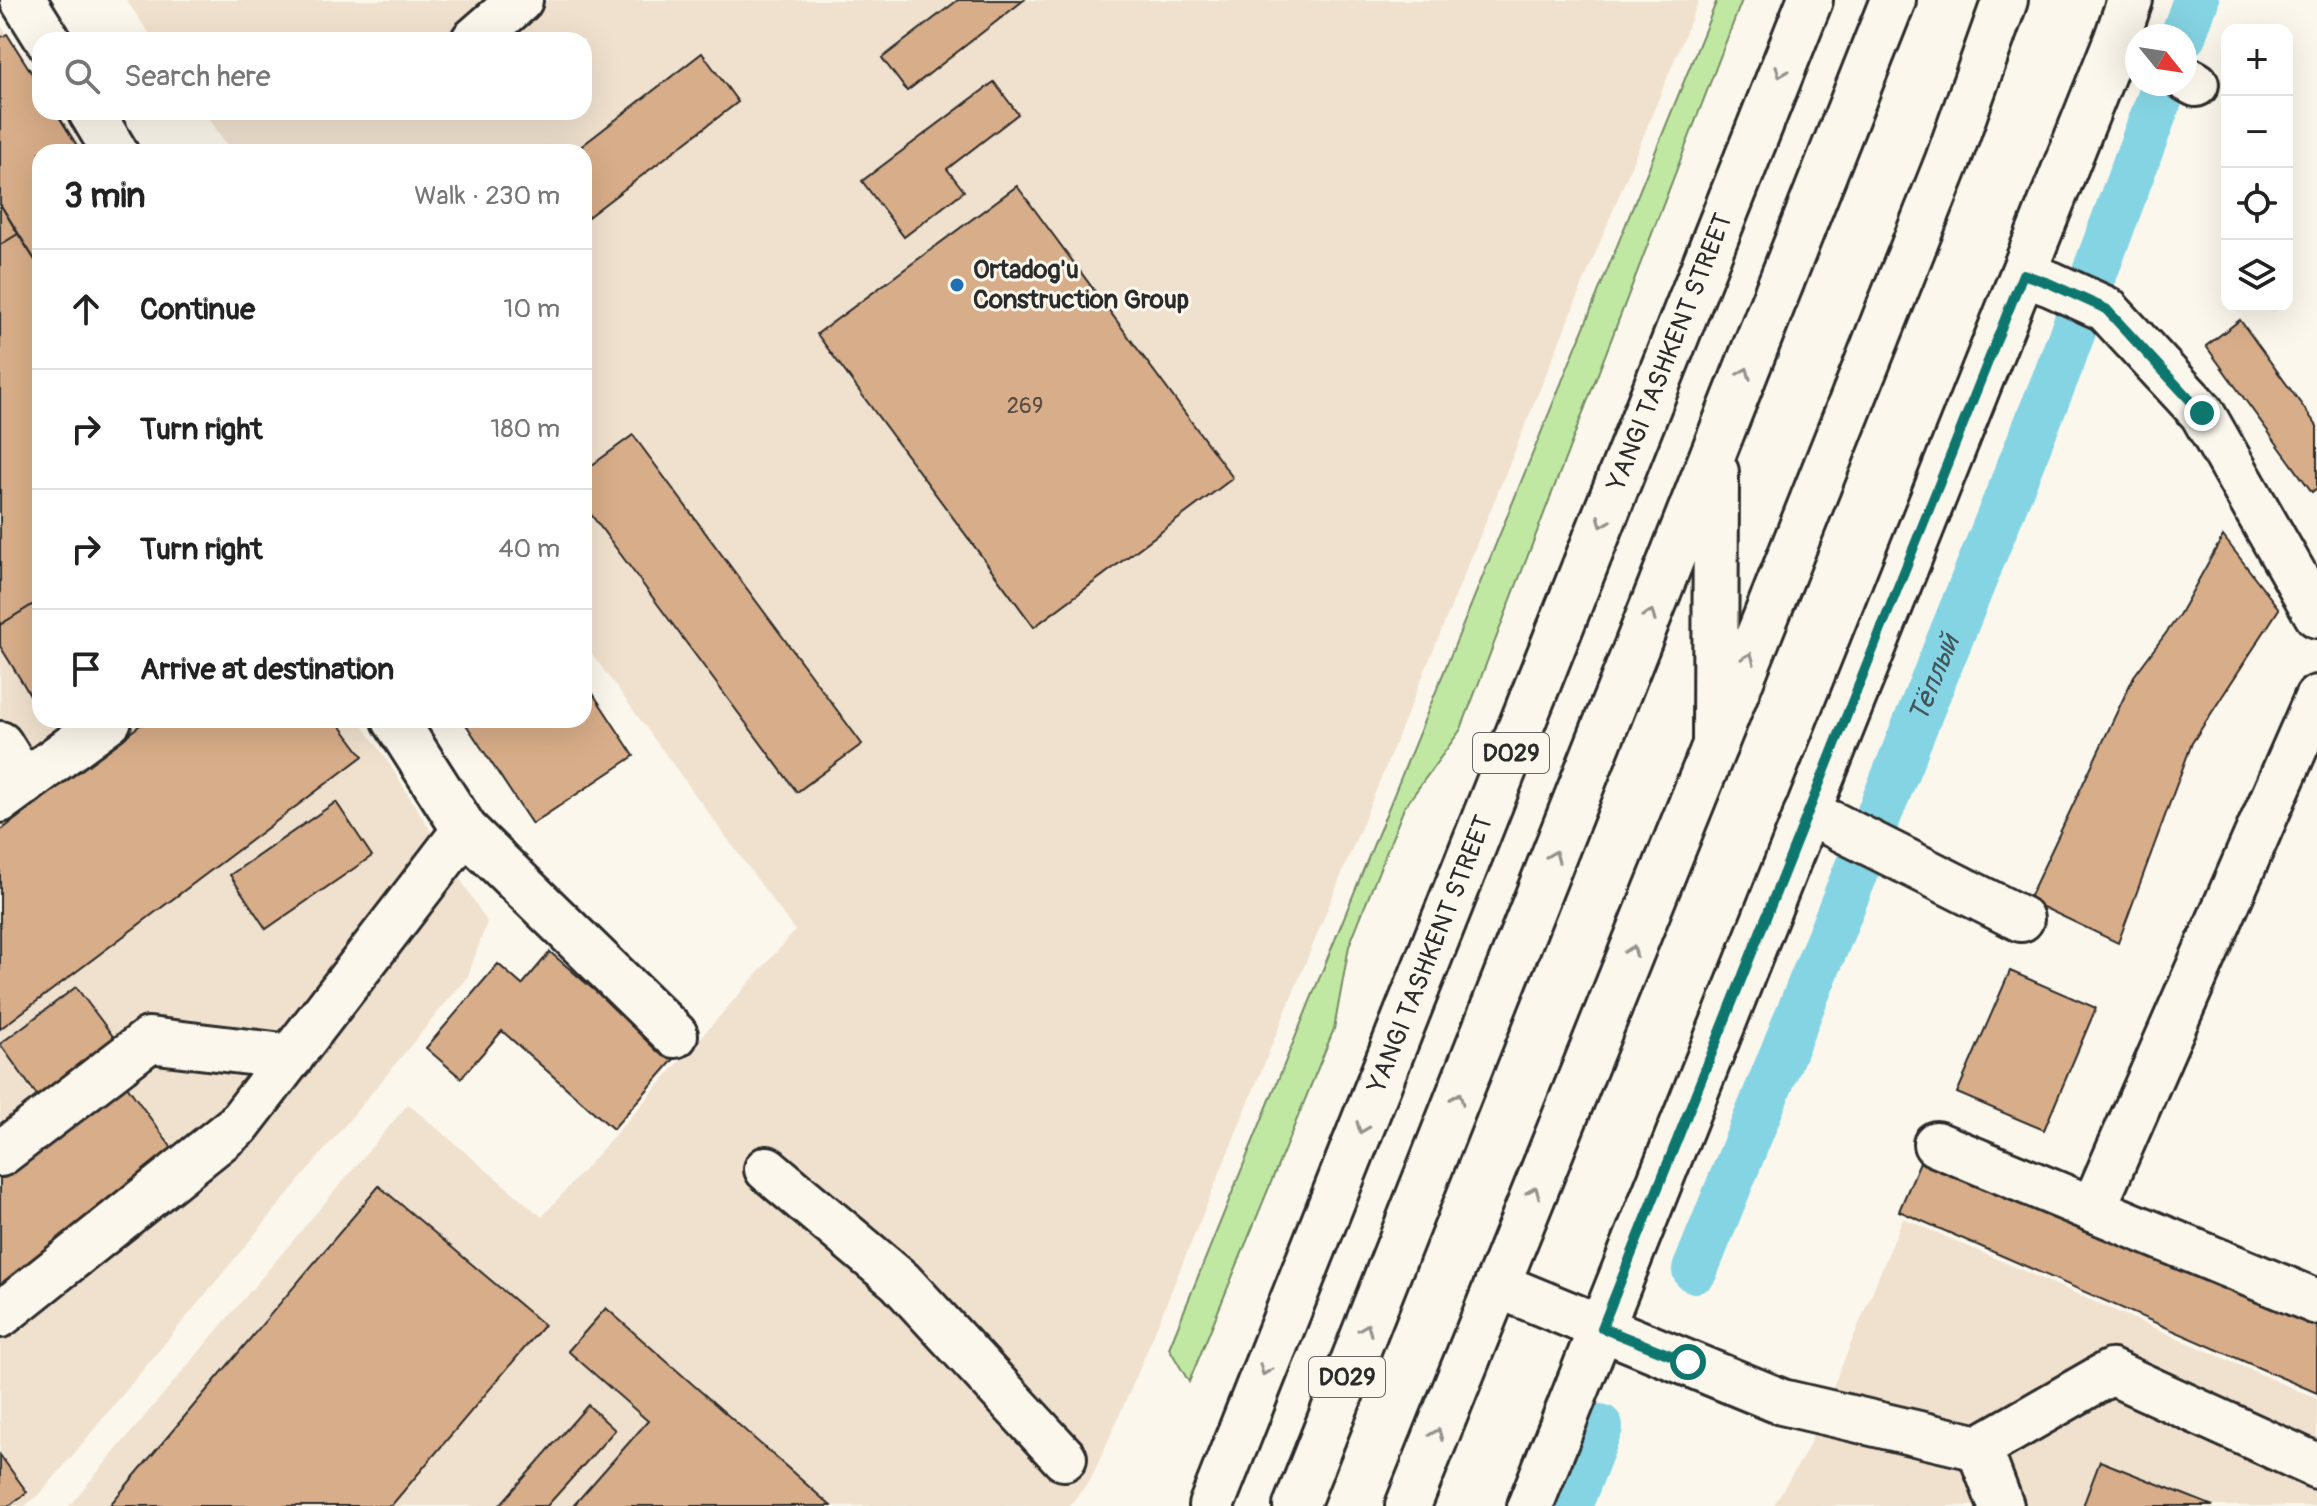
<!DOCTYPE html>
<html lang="en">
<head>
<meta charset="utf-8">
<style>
	:root { --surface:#fff; --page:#f6f6f6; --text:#222; --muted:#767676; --line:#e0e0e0 }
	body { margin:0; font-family:Pangolin,sans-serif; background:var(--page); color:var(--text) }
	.controls { position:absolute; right:24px; top:24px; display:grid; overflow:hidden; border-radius:16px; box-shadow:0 8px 32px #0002 }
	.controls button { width:72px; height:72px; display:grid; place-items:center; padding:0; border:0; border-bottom:2px solid var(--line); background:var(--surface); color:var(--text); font:40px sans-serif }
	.compass { position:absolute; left:2125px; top:24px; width:72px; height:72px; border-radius:50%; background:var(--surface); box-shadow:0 8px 32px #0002; rotate:120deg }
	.stop { position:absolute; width:24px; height:24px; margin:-18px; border:6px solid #0f766e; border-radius:50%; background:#fff }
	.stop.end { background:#0f766e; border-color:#fff; box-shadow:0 2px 8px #0008 }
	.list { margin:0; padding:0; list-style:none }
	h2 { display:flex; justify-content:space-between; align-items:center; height:104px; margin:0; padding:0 32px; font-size:34px }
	h2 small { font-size:26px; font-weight:400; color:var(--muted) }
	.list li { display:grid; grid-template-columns:52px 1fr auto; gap:24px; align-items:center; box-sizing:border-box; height:120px; padding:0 32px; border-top:2px solid var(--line) }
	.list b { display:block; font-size:30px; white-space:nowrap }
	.list em { font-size:26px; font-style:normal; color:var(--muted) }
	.icon { flex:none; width:44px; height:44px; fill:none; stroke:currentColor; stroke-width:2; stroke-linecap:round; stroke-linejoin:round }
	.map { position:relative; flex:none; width:2317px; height:1506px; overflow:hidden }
	.search { position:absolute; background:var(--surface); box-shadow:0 8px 32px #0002; left:32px; top:32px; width:560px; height:88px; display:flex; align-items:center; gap:20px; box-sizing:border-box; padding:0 28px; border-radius:24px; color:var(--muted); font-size:30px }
	.panel { position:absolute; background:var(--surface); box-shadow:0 8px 32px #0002; left:32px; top:144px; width:560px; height:584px; border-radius:24px }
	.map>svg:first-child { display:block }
	.built { fill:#f0e1ce }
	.green { fill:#c1e8a3; stroke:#768a67; stroke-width:2 }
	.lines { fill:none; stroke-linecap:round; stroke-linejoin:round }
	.canal { stroke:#85d4e3; stroke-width:46 }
	.building { fill:#d8ad89; stroke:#2b2b2b; stroke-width:2 }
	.minor-casing { stroke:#2b2b2b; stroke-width:50 }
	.major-casing { stroke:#2b2b2b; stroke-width:50 }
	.highway-casing { stroke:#2b2b2b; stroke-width:50 }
	.minor { stroke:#fbf7ec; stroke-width:44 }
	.major { stroke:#fbf7ec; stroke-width:44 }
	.highway { stroke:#fbf7ec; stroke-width:44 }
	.oneway { stroke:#93918c }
	.route { stroke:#0f766e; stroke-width:10 }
	.poi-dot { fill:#1f6fb2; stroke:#fbf7ec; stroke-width:3 }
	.labels { text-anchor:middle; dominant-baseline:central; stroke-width:6; stroke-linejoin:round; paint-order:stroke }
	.number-label { font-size:22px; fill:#564c42 }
	.shield { fill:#fbf7ec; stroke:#696865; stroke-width:2 }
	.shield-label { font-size:24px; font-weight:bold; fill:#2b2b2b }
	.poi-label { font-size:26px; font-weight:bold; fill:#2b2b2b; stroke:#fbf7ec; text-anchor:start }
	.street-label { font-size:26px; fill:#2b2b2b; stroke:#fbf7ec }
	.water-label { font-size:28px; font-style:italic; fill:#425559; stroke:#fbf7ec }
</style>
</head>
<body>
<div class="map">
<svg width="2317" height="1506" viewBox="0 0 2317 1506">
	<rect width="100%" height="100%" fill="#fbf7ec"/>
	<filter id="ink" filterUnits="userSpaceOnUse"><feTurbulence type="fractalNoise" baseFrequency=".0125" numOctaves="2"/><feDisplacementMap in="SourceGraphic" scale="16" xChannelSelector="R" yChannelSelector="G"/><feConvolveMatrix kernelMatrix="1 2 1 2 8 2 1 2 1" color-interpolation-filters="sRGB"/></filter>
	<g filter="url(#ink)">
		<g class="built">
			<path d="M 126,0 L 1699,0 L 1135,1380 L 1091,1479 L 1069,1506 L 69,1506 L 408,1104 L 542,1217 L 795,931 L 584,643 L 584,152 L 232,152 L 204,112 L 584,112 L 584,40 L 154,40 Z"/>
			<path d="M 0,24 L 40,85 L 40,112 L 58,112 L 84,152 L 40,152 L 40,720 L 359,720 L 387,760 L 487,922 L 468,976 L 43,1491 L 25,1506 L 0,1506 Z"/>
			<path d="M 1903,1218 L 2317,1399 L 2317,1506 L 1773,1506 L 1806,1452 Z"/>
		</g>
		<path class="green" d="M 1717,0 L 1742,0 L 1461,729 L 1404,808 L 1349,946 L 1334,1029 L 1189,1382 L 1169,1348 Z"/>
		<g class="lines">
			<g class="canal">
				<path d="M 2183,36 L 2196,0"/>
				<path id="s1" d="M 1695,1270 L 2057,374 L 2165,84"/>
				<path d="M 1569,1506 L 1600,1427"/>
			</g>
		</g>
		<g class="building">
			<path d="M 958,0 L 1024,0 L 907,91 L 882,58 Z"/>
			<path d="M 7,34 L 40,86 L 40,112 L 56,112 L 81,152 L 40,152 L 40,268 L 0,204 L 0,38 Z"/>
			<path d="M 702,53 L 738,102 L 584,220 L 584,152 L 574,152 Z"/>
			<path d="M 994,82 L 1018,114 L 947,169 L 964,191 L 904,237 L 862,181 Z"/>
			<path d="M 1017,186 L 1233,478 L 1034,627 L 817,334 Z"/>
			<path d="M 0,204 L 18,234 L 0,245 Z"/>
			<path d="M 18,234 L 40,268 L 40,600 L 0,625 L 0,245 Z"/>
			<path d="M 2240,320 L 2317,426 L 2317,488 L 2312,492 L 2206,346 Z"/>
			<path d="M 633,435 L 862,744 L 797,792 L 584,505 L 584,471 Z"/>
			<path d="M 2223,536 L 2279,609 L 2192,743 L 2118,943 L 2028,900 L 2134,676 L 2178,617 Z"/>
			<path d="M 40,600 L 40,711 L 0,646 L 0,625 Z"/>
			<path d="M 584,680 L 634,756 L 532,824 L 463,720 L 584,720 Z"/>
			<path d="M 147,720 L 336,720 L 363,756 L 0,1029 L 0,831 Z"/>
			<path d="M 336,802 L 372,856 L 266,929 L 230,875 Z"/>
			<path d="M 550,952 L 674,1059 L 613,1129 L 502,1031 L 461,1078 L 426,1048 L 498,964 L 522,985 Z"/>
			<path d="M 2010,971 L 2096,1008 L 2044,1130 L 1957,1093 Z"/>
			<path d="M 76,987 L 115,1039 L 38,1097 L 0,1044 Z"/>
			<path d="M 127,1086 L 179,1158 L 0,1286 L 0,1177 Z"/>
			<path d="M 1925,1150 L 2317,1320 L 2317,1393 L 1899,1211 Z"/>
			<path d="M 379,1186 L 544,1325 L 391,1506 L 109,1506 Z"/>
			<path d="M 606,1308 L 831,1506 L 573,1506 L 648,1421 L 568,1351 Z"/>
			<path d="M 588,1405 L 615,1430 L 547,1506 L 499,1506 Z"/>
			<path d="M 0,1455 L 27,1492 L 9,1506 L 0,1506 Z"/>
			<path d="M 2100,1461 L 2213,1506 L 2083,1506 Z"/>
		</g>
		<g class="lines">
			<g class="minor-casing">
				<g id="minor">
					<path d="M 23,0 L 48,40"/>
					<path d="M 474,40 L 520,0"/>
					<path d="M 2185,78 L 2196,84"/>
					<path d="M 91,112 L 115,152"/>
					<path d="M 2023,274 L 2051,284 L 2106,309 L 2202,413 L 2317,615"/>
					<path d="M 395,720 L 465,830 L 675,1035"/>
					<path d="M 0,744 L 24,783"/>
					<path d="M 0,800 L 109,720"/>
					<path d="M 1806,814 L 1830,823 L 2021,919"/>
					<path d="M 1936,1144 L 2317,1302"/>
					<path d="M 0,1154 L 149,1040 L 291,1057"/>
					<path d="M 767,1169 L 900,1281 L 1064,1458"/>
					<path d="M 2093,1209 L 2317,698"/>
					<path d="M 1497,1285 L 1782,1402 L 1979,1448 L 2111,1372 L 2317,1466"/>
					<path d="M 0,1315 L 238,1125 L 465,830"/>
					<path d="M 1979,1448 L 2001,1506"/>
					<path d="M 1530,1506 L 2116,41 L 2130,0"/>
				</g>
			</g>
			<g class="major-casing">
				<path id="major" d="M 1408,1506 L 1715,745 L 1948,160 L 2005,0"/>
			</g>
			<g class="highway-casing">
				<g id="highway">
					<path d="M 1715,745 L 1716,472"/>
					<path id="s2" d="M 1211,1506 L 1810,0"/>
					<path d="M 1296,1506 L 1893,0"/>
				</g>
			</g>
			<use href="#minor" class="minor"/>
			<use href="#major" class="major"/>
			<use href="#highway" class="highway"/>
		</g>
		<defs><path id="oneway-chevron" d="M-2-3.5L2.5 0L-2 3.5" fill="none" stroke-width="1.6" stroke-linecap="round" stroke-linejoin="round" transform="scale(2)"/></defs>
		<g class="oneway">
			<use href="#oneway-chevron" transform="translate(1781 72) rotate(112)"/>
			<use href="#oneway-chevron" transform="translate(1745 373) rotate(-68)"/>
			<use href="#oneway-chevron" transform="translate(1603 522) rotate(112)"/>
			<use href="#oneway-chevron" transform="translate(1650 615) rotate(-68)"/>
			<use href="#oneway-chevron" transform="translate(1749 658) rotate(-68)"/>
			<use href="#oneway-chevron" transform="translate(1554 856) rotate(-68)"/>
			<use href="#oneway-chevron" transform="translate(1632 951) rotate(-68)"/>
			<use href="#oneway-chevron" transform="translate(1458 1098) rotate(-68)"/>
			<use href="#oneway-chevron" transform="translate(1362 1128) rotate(112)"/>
			<use href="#oneway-chevron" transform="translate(1534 1192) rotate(-68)"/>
			<use href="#oneway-chevron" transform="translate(1366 1329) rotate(-68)"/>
			<use href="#oneway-chevron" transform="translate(1265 1370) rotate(112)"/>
			<use href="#oneway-chevron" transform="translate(1437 1434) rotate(-68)"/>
		</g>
	</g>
	<g class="lines" filter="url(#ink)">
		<path class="route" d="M 1688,1362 L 1602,1328 L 2023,274 L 2051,284 L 2106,309 L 2202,413"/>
	</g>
	<circle class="poi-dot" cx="957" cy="285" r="8"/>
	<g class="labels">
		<g class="number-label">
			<text x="1025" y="406">269</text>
		</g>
		<g class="shield">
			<rect x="1473" y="733" width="76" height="40" rx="6"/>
			<rect x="1309" y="1357" width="76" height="40" rx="6"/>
		</g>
		<g class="shield-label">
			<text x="1511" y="753">D029</text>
			<text x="1347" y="1377">D029</text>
		</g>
		<g class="poi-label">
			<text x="973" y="270">Ortadog'u<tspan x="973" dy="30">Construction Group</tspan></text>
		</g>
		<g class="street-label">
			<text stroke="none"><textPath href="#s2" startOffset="1242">YANGI TASHKENT STREET</textPath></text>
			<text stroke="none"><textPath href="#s2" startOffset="594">YANGI TASHKENT STREET</textPath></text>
		</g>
		<g class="water-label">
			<text stroke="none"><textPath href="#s1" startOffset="638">Тёплый</textPath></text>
		</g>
	</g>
</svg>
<div class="controls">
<button>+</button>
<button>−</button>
<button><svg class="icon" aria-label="locate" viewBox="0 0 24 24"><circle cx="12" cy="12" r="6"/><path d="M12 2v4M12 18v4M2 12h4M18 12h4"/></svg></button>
<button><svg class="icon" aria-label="layers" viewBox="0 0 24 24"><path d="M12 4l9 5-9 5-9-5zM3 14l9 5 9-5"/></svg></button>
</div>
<svg class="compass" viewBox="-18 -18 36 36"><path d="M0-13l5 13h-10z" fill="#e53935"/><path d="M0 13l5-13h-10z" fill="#767676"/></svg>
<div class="stop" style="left:1688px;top:1362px"></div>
<div class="stop end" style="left:2202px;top:413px"></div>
<div class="search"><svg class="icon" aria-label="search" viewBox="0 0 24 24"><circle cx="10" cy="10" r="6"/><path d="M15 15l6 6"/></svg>Search here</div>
<section class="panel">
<h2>3 min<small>Walk · 230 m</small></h2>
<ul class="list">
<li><svg class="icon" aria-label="ahead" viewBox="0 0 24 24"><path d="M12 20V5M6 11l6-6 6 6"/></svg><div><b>Continue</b></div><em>10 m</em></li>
<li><svg class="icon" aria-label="right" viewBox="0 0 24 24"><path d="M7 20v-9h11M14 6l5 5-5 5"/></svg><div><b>Turn right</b></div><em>180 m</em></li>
<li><svg class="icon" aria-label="right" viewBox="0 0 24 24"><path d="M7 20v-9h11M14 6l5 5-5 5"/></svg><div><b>Turn right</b></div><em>40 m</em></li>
<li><svg class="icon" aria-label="arrive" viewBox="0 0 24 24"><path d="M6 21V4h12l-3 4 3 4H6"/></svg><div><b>Arrive at destination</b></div></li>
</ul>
</section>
</div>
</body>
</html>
